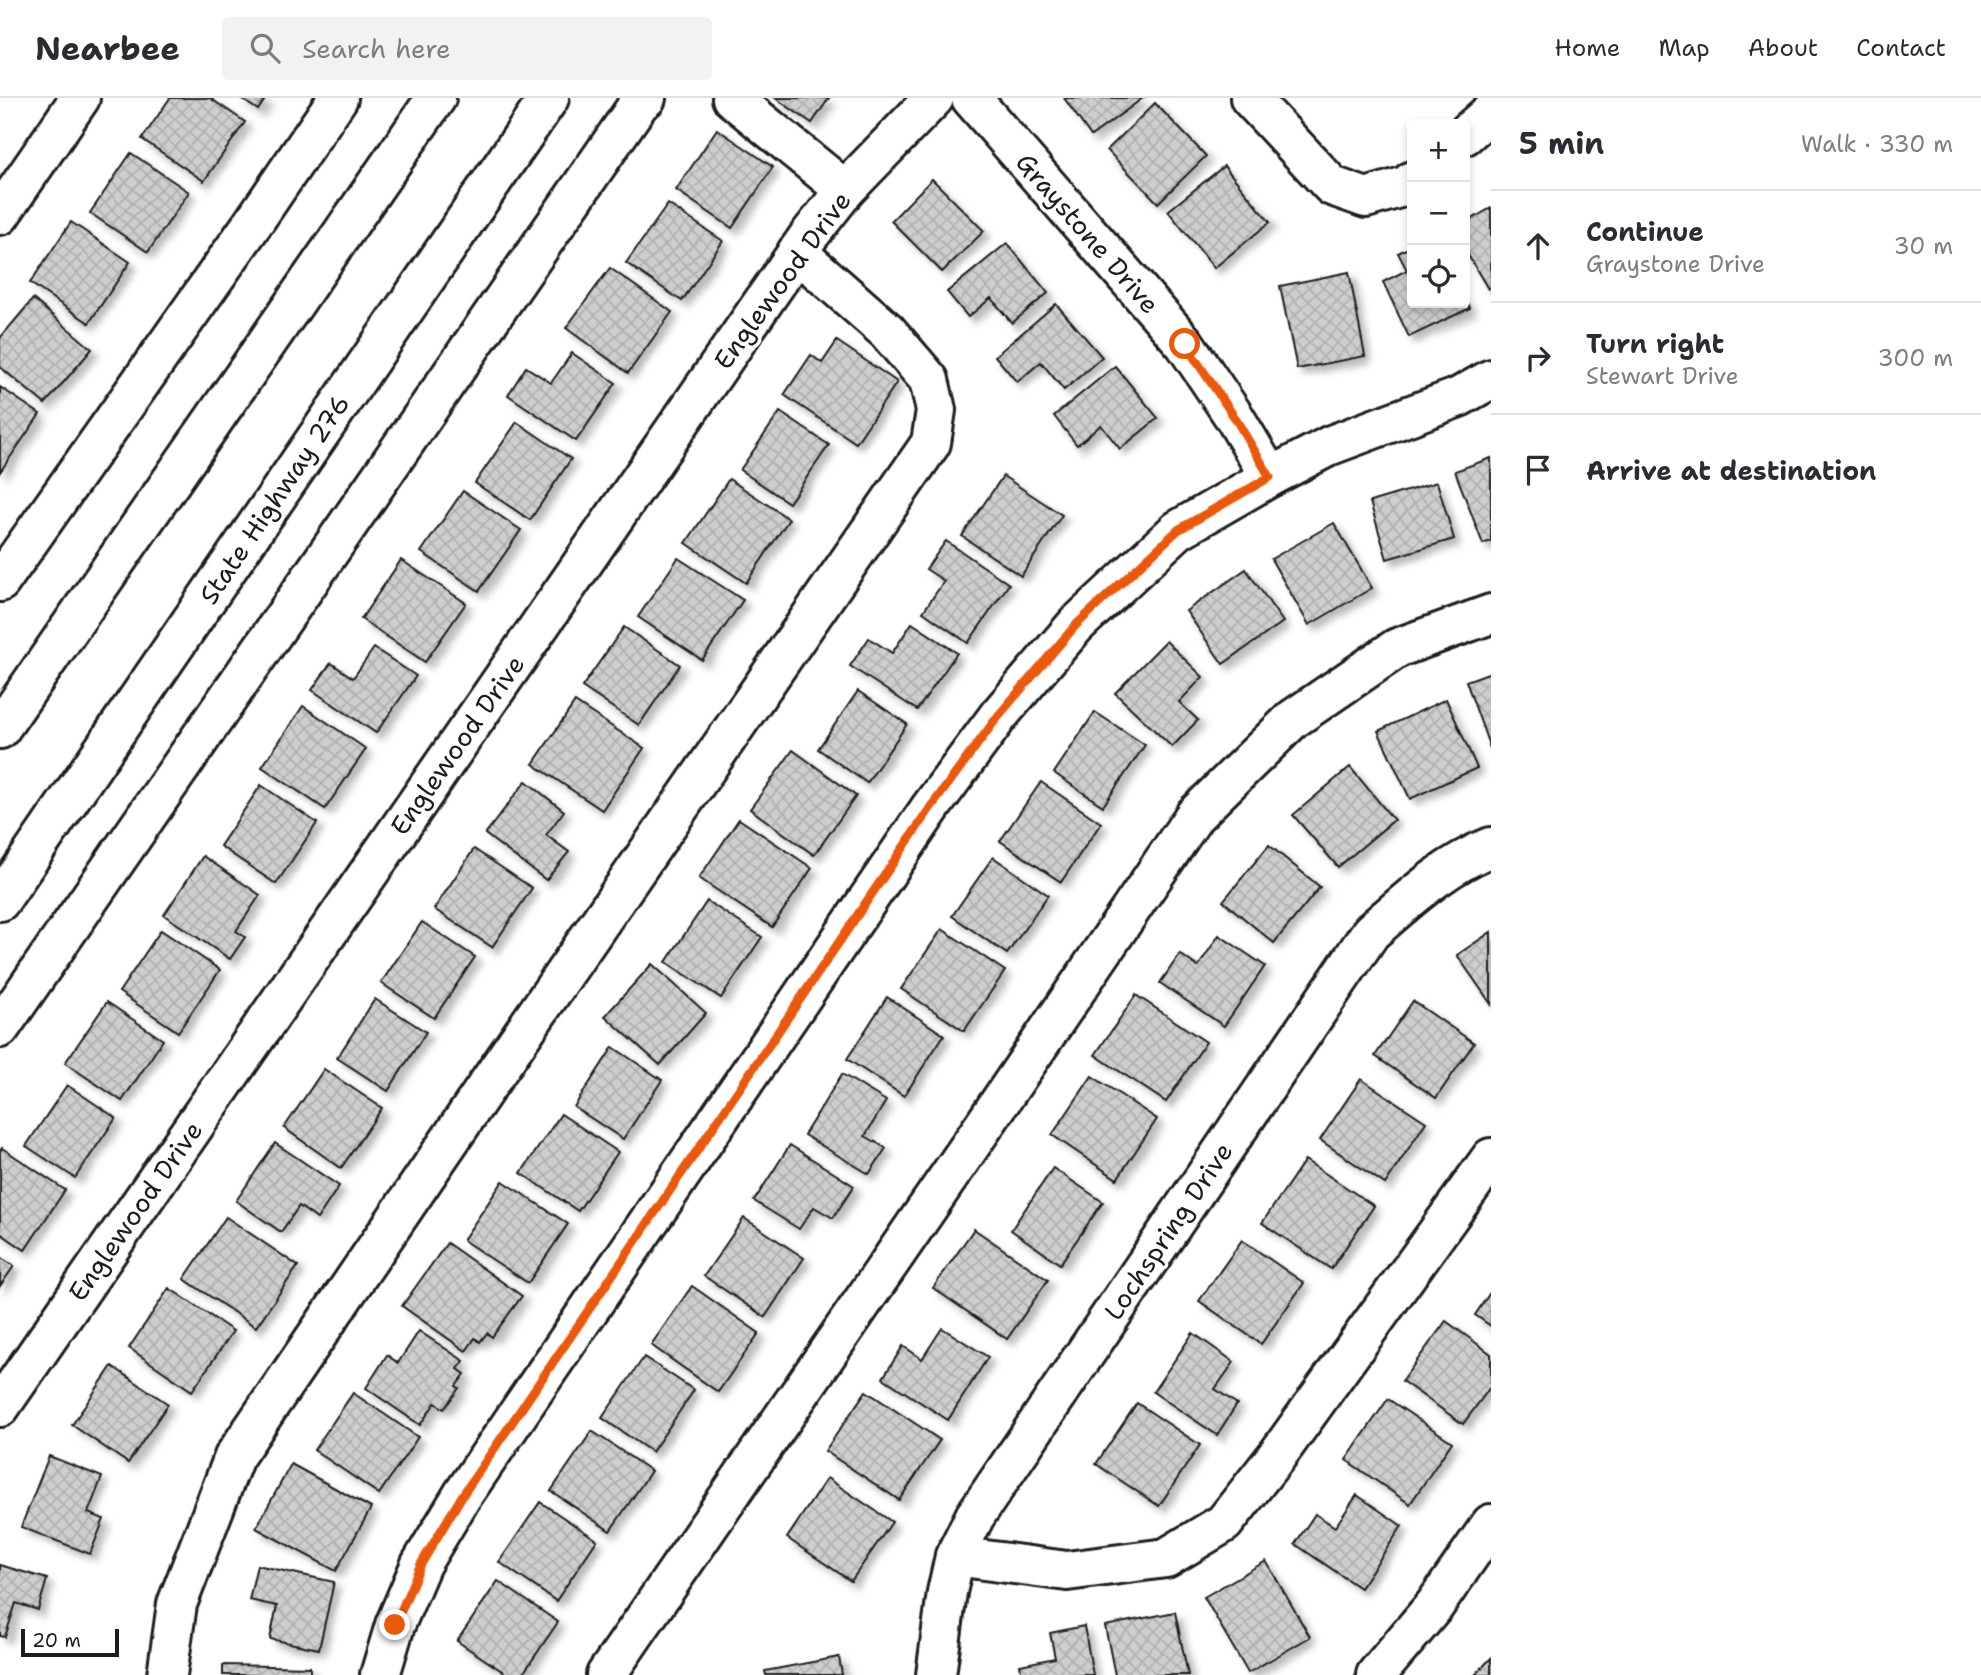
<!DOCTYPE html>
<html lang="en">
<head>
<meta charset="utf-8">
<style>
	:root { --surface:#fff; --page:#f2f2f3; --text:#2b2b33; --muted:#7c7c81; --line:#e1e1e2 }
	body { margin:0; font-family:"Shantell Sans",sans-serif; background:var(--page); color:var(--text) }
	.controls { position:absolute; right:21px; top:21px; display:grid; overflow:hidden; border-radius:7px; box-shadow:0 4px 10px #0003 }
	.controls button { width:63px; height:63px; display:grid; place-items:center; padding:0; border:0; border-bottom:2px solid var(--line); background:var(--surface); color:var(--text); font:35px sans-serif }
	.scale { position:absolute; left:21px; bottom:18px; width:98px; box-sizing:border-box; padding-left:7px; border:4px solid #1c1c1c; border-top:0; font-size:19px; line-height:24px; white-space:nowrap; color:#1c1c1c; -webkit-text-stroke:5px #fff; paint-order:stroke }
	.stop { position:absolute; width:21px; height:21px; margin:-16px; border:5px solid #ea580c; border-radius:50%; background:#fff }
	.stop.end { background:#ea580c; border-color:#fff; box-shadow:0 2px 7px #0008 }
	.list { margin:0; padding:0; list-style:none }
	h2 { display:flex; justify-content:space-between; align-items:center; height:91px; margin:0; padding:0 28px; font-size:30px }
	h2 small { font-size:23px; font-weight:400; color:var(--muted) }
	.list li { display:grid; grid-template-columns:46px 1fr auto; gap:21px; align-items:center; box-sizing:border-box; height:112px; padding:0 28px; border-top:2px solid var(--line) }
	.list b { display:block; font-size:26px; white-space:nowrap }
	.list p { margin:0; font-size:23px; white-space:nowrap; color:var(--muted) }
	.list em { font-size:23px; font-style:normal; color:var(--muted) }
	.icon { flex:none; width:38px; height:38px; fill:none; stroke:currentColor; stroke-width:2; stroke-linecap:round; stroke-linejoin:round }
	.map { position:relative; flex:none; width:1491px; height:1577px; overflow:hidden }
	header { display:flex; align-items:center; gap:42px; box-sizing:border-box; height:98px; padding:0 35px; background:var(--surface); border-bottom:2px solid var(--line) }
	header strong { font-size:33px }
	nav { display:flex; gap:38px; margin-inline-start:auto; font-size:24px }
	.search { width:490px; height:63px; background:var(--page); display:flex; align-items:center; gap:18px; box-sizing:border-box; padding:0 24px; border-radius:7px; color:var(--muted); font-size:26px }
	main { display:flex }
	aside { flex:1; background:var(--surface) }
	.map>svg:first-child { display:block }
	.building { fill:url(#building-cross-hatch); stroke:#1c1c1c; stroke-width:2; filter:url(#shadow) }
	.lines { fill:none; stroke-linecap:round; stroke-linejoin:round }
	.minor-casing { stroke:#1c1c1c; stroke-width:44 }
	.major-casing { stroke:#1c1c1c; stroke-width:44 }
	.minor { stroke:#fff; stroke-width:38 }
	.major { stroke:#fff; stroke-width:38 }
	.route { stroke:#ea580c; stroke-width:9 }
	.labels { text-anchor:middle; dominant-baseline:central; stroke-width:7; stroke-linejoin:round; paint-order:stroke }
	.street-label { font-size:26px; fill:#1c1c1c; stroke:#fff }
</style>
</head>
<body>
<header>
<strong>Nearbee</strong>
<div class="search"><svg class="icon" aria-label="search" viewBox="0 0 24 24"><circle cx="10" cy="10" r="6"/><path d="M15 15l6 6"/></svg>Search here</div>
<nav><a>Home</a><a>Map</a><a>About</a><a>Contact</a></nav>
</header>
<main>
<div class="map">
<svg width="1491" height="1577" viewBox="0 0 1491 1577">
	<defs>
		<pattern id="building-cross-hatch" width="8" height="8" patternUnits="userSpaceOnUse" patternTransform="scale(1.75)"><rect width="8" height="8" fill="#cecece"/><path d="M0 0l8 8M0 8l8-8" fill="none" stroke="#b0b0b0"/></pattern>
		<filter id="shadow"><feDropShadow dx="6" dy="6" stdDeviation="3.5" flood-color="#0004"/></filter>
	</defs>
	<rect width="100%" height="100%" fill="#fff"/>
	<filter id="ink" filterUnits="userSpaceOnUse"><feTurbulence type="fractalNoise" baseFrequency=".0143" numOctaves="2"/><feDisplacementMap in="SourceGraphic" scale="14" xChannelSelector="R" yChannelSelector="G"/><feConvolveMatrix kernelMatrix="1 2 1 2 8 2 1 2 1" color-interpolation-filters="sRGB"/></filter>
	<g filter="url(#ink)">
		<g class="building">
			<path d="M 170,0 L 210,0 L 245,24 L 204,83 L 142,41 Z"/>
			<path d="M 240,0 L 266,0 L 258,12 Z"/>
			<path d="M 775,0 L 829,0 L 812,25 Z"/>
			<path d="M 1064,0 L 1143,0 L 1091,38 Z"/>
			<path d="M 1155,5 L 1206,58 L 1158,105 L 1107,52 Z"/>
			<path d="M 717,31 L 773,69 L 732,130 L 676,92 Z"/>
			<path d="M 131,55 L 189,94 L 148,154 L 90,115 Z"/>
			<path d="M 1224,68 L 1270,124 L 1214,170 L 1168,113 Z"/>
			<path d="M 932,81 L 984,133 L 942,174 L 891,123 Z"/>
			<path d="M 668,106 L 723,143 L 682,203 L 626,165 Z"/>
			<path d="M 1491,110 L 1491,189 L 1488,191 L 1465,152 L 1465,125 Z"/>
			<path d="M 71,124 L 130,164 L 89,225 L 30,185 Z"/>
			<path d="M 1007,145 L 1048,195 L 1012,225 L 991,200 L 968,219 L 947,194 Z"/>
			<path d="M 1412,148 L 1412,205 L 1465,205 L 1465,200 L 1470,210 L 1409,239 L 1383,184 L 1407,172 L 1398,155 Z"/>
			<path d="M 610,170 L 672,214 L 628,275 L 566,230 Z"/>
			<path d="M 1349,174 L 1365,258 L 1297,271 L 1280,188 Z"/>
			<path d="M 33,201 L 92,251 L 45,306 L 0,269 L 0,240 Z"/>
			<path d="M 1056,206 L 1102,259 L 1064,292 L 1041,264 L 1017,284 L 995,258 Z"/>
			<path d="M 837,243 L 897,284 L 856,345 L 784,297 L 811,257 L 822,265 Z"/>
			<path d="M 572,255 L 616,285 L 576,343 L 508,297 L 526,269 L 551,285 Z"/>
			<path d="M 1115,268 L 1158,320 L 1120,351 L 1101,327 L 1077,347 L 1054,318 Z"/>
			<path d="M 0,289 L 40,316 L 0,374 Z"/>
			<path d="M 780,314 L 829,347 L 789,405 L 740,372 Z"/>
			<path d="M 517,324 L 571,361 L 530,422 L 475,385 Z"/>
			<path d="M 1491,360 L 1491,443 L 1483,446 L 1455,373 Z"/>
			<path d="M 1003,378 L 1062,417 L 1021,478 L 962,438 Z"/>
			<path d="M 729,381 L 789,421 L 746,485 L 686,445 Z"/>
			<path d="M 1437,384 L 1454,441 L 1387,461 L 1370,404 Z"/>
			<path d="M 463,393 L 521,432 L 479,493 L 421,454 Z"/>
			<path d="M 1334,425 L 1372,490 L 1309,527 L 1271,461 Z"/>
			<path d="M 946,443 L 1009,486 L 968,545 L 923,514 L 944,483 L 926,471 Z"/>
			<path d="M 678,460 L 743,502 L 702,562 L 638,519 Z"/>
			<path d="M 401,462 L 466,505 L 425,564 L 361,521 Z"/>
			<path d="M 1246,471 L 1283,524 L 1223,566 L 1186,513 Z"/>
			<path d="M 912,525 L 957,555 L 917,612 L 850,568 L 869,540 L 892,555 Z"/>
			<path d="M 624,529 L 680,567 L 639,627 L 582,589 Z"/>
			<path d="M 1166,543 L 1203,579 L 1179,604 L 1198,622 L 1172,649 L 1115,595 Z"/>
			<path d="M 374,550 L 416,578 L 376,635 L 312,592 L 331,565 L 353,580 Z"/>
			<path d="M 1491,574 L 1491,653 L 1466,583 Z"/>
			<path d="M 858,593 L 907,626 L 867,685 L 818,651 Z"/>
			<path d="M 1446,601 L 1477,670 L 1410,701 L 1378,633 Z"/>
			<path d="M 575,604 L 644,650 L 602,712 L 533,666 Z"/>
			<path d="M 303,608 L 366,651 L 325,711 L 262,669 Z"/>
			<path d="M 1095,614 L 1145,647 L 1103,708 L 1054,675 Z"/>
			<path d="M 793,652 L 856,698 L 814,757 L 750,711 Z"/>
			<path d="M 1350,669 L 1394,722 L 1338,769 L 1293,717 Z"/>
			<path d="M 526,683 L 564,713 L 546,737 L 569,754 L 546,782 L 485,736 Z"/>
			<path d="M 1041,684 L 1101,725 L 1061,784 L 1000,743 Z"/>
			<path d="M 261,687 L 317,725 L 276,786 L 220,748 Z"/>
			<path d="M 739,721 L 812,770 L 772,829 L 699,780 Z"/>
			<path d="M 1269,747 L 1320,789 L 1274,845 L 1223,803 Z"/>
			<path d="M 474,751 L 532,790 L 492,849 L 434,811 Z"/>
			<path d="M 203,758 L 260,797 L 236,833 L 245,839 L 230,861 L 164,817 Z"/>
			<path d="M 993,759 L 1048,797 L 1007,856 L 952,818 Z"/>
			<path d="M 707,803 L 762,839 L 721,900 L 666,864 Z"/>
			<path d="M 422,824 L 475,859 L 434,920 L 381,885 Z"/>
			<path d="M 942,831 L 1005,873 L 964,933 L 901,891 Z"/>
			<path d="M 161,832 L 220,872 L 178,934 L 119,894 Z"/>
			<path d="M 1491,834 L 1491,906 L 1457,857 Z"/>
			<path d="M 1219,837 L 1265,868 L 1224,928 L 1160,885 L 1180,856 L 1198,869 Z"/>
			<path d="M 652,866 L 706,915 L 660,967 L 605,918 Z"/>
			<path d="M 1136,897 L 1206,944 L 1166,1004 L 1095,957 Z"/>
			<path d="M 887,899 L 944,937 L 904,998 L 847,961 Z"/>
			<path d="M 375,901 L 426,934 L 388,993 L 337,960 Z"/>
			<path d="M 1413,903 L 1474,945 L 1436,1000 L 1375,958 Z"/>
			<path d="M 107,904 L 163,942 L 122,1003 L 65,965 Z"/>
			<path d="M 613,949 L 662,982 L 623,1041 L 574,1009 Z"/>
			<path d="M 324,971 L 382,1010 L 341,1070 L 284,1030 Z"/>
			<path d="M 842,976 L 886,1003 L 865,1038 L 886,1050 L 869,1076 L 804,1037 Z"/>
			<path d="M 1092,978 L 1157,1021 L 1117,1081 L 1052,1037 Z"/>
			<path d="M 1361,981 L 1426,1024 L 1385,1086 L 1320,1042 Z"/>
			<path d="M 67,987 L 116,1020 L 75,1080 L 26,1048 Z"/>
			<path d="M 561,1016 L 618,1054 L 578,1113 L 521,1075 Z"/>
			<path d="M 275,1045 L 339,1088 L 317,1121 L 299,1108 L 281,1134 L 236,1103 Z"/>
			<path d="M 790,1047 L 854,1088 L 833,1120 L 814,1109 L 799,1131 L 754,1103 Z"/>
			<path d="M 2,1050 L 65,1092 L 25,1152 L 0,1135 L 0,1053 Z"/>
			<path d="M 1305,1062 L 1374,1108 L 1331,1171 L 1262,1125 Z"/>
			<path d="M 1053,1070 L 1103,1104 L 1060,1166 L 1011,1132 Z"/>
			<path d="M 503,1083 L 568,1126 L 528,1185 L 463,1142 Z"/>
			<path d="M 226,1119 L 298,1168 L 256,1229 L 184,1181 Z"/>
			<path d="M 744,1120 L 804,1160 L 765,1219 L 704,1178 Z"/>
			<path d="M 974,1131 L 1048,1182 L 1007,1241 L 933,1190 Z"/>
			<path d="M 1242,1142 L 1304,1185 L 1261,1246 L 1199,1203 Z"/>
			<path d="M 447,1145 L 522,1198 L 492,1239 L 487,1235 L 480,1244 L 475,1240 L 466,1253 L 402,1208 Z"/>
			<path d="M 0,1159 L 14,1168 L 0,1188 Z"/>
			<path d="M 692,1188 L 759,1235 L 718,1294 L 651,1247 Z"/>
			<path d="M 169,1190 L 233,1233 L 192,1293 L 129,1250 Z"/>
			<path d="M 1491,1193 L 1491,1228 L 1475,1217 Z"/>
			<path d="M 1446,1223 L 1491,1256 L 1491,1288 L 1463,1326 L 1402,1283 Z"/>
			<path d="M 942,1230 L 988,1259 L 948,1322 L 883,1280 L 903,1248 L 922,1261 Z"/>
			<path d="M 419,1233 L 464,1263 L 458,1271 L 465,1276 L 456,1288 L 459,1290 L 444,1311 L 435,1305 L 420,1327 L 366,1290 L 387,1257 L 398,1265 Z"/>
			<path d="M 1193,1235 L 1234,1264 L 1215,1291 L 1237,1306 L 1217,1337 L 1153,1294 Z"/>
			<path d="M 644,1259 L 694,1292 L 652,1354 L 602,1320 Z"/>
			<path d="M 112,1268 L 168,1306 L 128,1365 L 72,1327 Z"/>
			<path d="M 866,1293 L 940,1342 L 899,1402 L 825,1353 Z"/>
			<path d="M 353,1295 L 418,1339 L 379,1396 L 314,1352 Z"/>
			<path d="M 1388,1301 L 1452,1344 L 1410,1406 L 1346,1362 Z"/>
			<path d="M 1137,1305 L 1200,1347 L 1159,1408 L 1096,1366 Z"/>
			<path d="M 592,1333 L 651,1373 L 610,1433 L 551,1393 Z"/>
			<path d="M 49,1358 L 102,1379 L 88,1415 L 104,1421 L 90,1456 L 21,1429 Z"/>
			<path d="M 291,1366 L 371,1410 L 336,1473 L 256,1430 Z"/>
			<path d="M 827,1380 L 892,1424 L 851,1483 L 787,1440 Z"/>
			<path d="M 1357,1397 L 1402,1428 L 1360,1490 L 1295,1446 L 1315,1416 L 1335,1429 Z"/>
			<path d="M 540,1404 L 597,1442 L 556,1503 L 499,1464 Z"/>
			<path d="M 1266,1463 L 1310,1539 L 1248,1575 L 1204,1499 Z"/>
			<path d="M 0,1467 L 47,1481 L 38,1512 L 16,1505 L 5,1539 L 0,1538 Z"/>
			<path d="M 257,1467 L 334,1484 L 319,1551 L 270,1541 L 277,1508 L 249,1502 Z"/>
			<path d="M 498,1483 L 558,1524 L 522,1577 L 508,1577 L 457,1543 Z"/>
			<path d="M 1175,1514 L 1188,1577 L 1115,1577 L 1105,1528 Z"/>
			<path d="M 1084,1528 L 1093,1577 L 1022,1577 L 1020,1567 L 1055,1560 L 1050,1535 Z"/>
			<path d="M 839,1559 L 842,1577 L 766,1577 L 765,1573 Z"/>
			<path d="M 1491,1560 L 1491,1577 L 1475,1577 Z"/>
			<path d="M 223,1567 L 310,1569 L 310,1577 L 223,1577 Z"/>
		</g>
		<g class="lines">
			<g class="minor-casing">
				<g id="minor">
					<path d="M 732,0 L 845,92"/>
					<path d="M 971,0 L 1185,246 L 1235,320 L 1270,379"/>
					<path d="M 1250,0 L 1332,88 L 1366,100 L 1406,88 L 1412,83"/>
					<path d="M 1465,37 L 1491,14"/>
					<path d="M 0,117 L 80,0"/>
					<path d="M 0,484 L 253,125 L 338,0"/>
					<path d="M 0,930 L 640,4 L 646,0"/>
					<path d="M 0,1309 L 808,139 L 845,92 L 934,0"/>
					<path d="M 955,1458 L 1067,1473 L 1166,1460 L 1224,1425 L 1279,1355 L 1491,1060"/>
					<path d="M 167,1577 L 177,1506 L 234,1359 L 497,973 L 931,345 L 936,312 L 929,282 L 887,233 L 797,154"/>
					<path d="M 380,1577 L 395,1527 L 421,1466 L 462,1398 L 931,709 L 999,617 L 1076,527 L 1178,432 L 1270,379 L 1331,347 L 1459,299 L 1491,281"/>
					<path d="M 606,1577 L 983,1029 L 1195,717 L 1293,621 L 1397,550 L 1491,516"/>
					<path d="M 936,1577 L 947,1494 L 955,1458 L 975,1418 L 1371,834 C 1408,802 1445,767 1491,749"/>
					<path d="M 1376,1577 L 1435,1507 L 1491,1426"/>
				</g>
			</g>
			<g class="major-casing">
				<g id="major">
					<path d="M 0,631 L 436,0"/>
					<path d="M 0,803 L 549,0"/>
				</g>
			</g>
			<use href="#minor" class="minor"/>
			<use href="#major" class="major"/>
		</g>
	</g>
	<g class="lines" filter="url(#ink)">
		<path class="route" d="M 395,1527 L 421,1466 L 462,1398 L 931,709 L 999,617 L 1076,527 L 1178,432 L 1270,379 L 1235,320 L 1185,246"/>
	</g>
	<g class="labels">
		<g class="street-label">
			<text transform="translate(1088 135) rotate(49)">Graystone Drive</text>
			<text transform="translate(782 182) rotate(-54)">Englewood Drive</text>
			<text transform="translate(274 401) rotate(-56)">State Highway 276</text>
			<text transform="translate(457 647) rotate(-55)">Englewood Drive</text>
			<text transform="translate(135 1113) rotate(-55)">Englewood Drive</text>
			<text transform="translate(1168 1133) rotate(-56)">Lochspring Drive</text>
		</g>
	</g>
</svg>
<div class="controls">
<button>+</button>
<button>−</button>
<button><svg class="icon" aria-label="locate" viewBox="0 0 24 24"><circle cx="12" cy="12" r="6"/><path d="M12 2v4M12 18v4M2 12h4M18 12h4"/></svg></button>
</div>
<div class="scale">20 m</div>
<div class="stop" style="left:1185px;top:246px"></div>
<div class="stop end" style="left:395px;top:1527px"></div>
</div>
<aside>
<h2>5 min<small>Walk · 330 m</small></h2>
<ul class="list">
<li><svg class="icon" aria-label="ahead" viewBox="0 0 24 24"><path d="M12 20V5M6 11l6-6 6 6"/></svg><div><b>Continue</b><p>Graystone Drive</p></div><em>30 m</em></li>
<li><svg class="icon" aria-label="right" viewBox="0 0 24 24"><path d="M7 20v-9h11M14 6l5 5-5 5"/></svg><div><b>Turn right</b><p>Stewart Drive</p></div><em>300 m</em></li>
<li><svg class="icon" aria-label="arrive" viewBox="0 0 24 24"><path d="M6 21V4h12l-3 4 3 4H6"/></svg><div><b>Arrive at destination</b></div></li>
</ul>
</aside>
</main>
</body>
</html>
